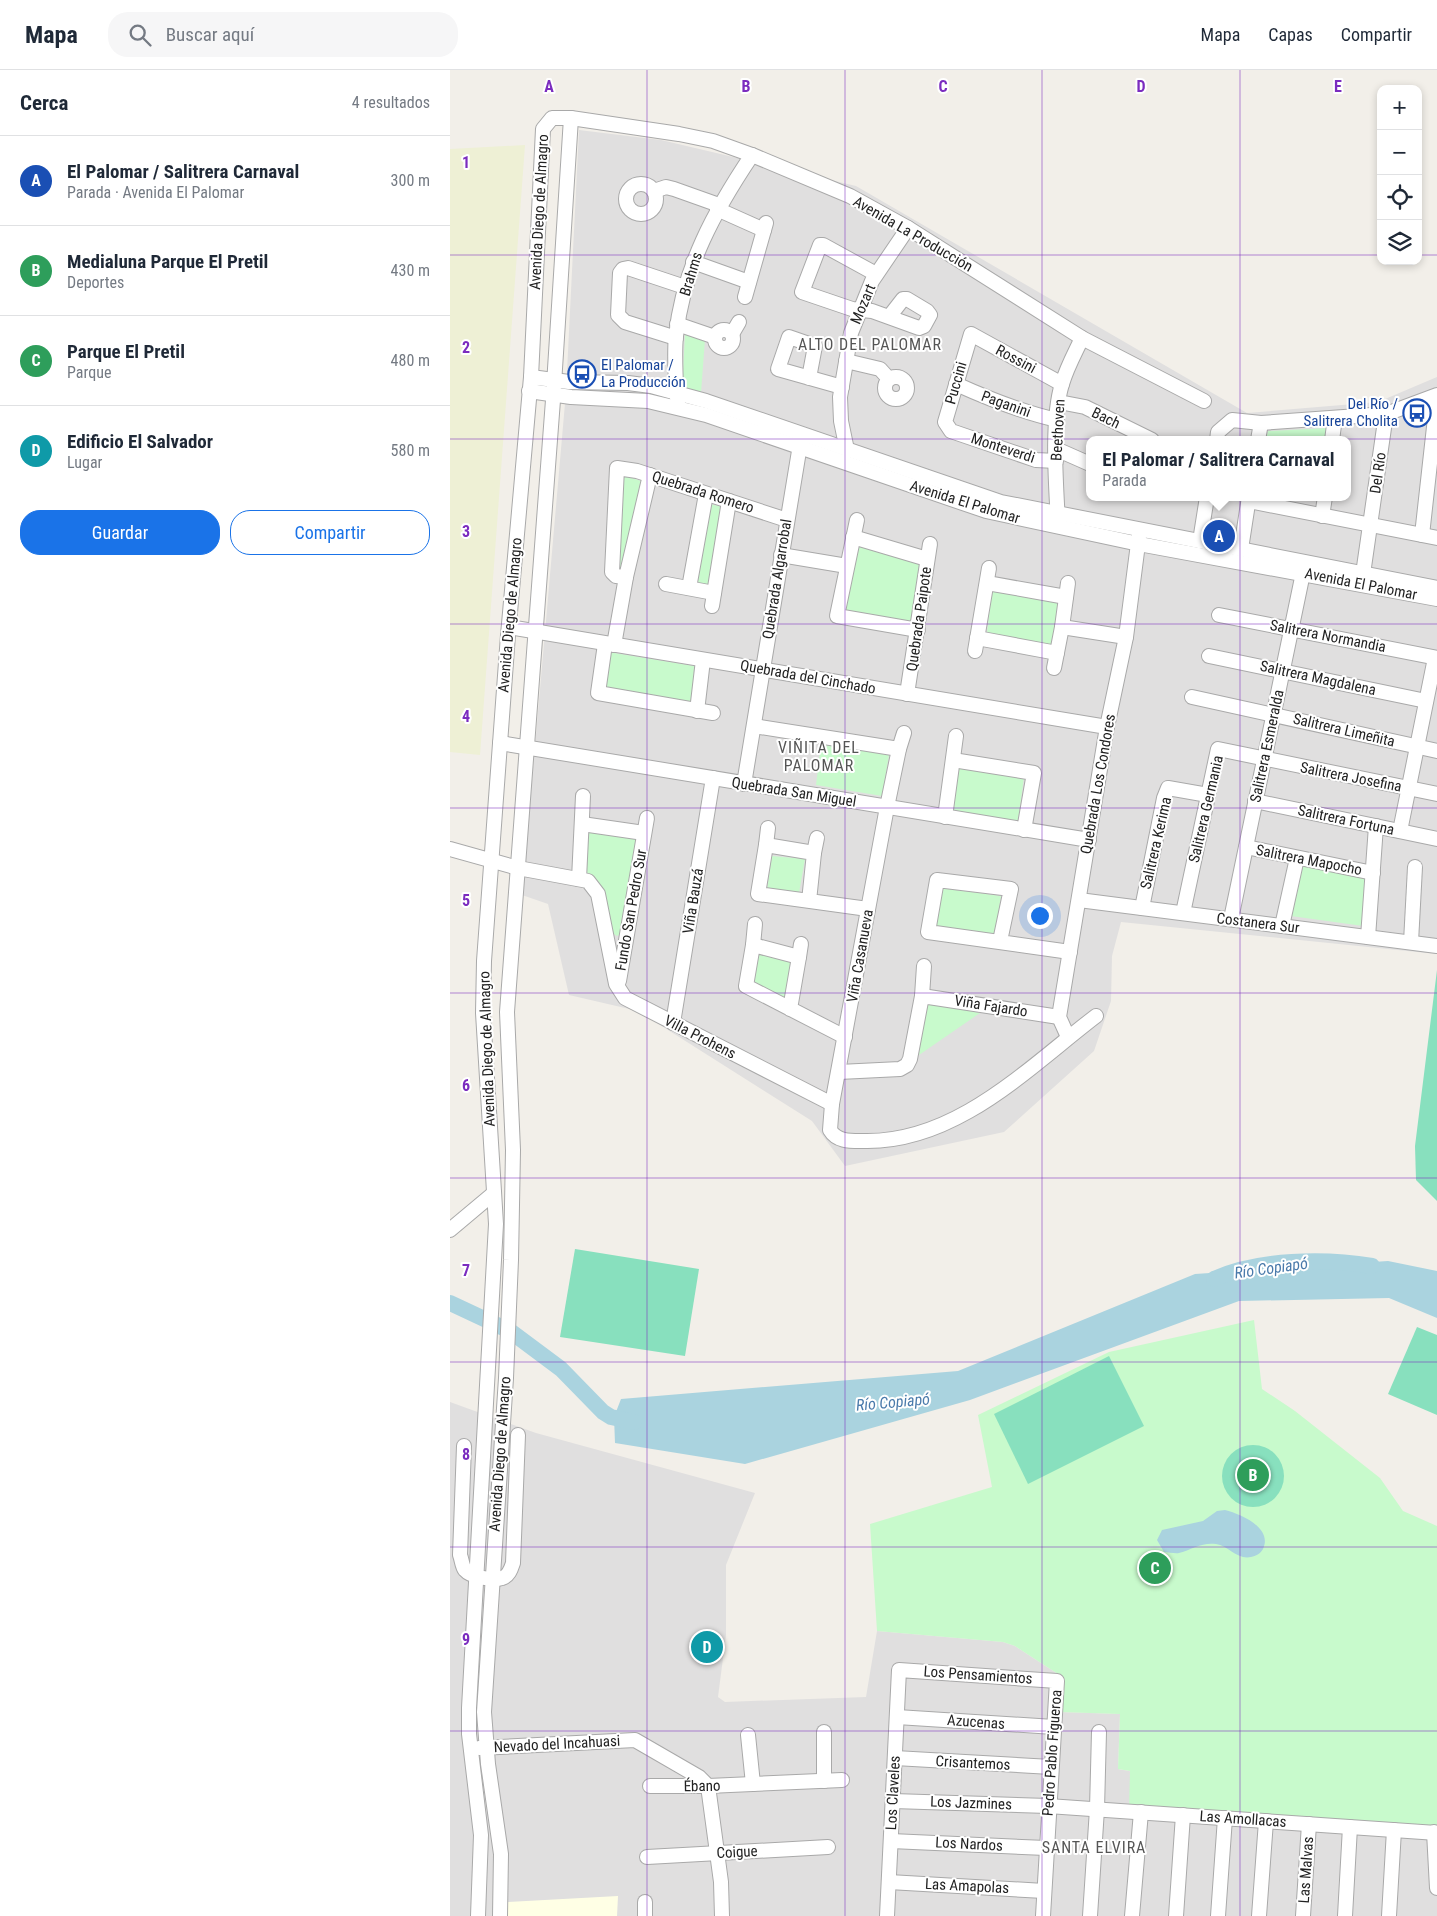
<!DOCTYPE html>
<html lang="es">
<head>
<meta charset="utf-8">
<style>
	:root { --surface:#fff; --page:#f6f6f7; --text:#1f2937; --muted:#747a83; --line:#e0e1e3; --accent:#1a73e8 }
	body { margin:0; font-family:"Roboto Condensed",sans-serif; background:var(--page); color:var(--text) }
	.controls { position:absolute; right:15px; top:15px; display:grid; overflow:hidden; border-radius:10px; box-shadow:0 2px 8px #0003 }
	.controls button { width:45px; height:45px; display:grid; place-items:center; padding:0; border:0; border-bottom:1px solid var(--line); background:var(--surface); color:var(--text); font:25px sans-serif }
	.you { position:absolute; left:589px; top:845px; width:18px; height:18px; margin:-12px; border:4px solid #fff; border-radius:50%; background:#1a73e8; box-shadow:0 0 0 8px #1a73e833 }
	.badge { display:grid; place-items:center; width:32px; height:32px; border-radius:50%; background:var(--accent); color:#fff; font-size:16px; font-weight:700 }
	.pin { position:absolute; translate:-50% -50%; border:2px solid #fff; box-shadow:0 1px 5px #0006 }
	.popup { position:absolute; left:636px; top:366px; width:265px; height:65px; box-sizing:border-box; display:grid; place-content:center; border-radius:10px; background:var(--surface); filter:drop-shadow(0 1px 4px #0005); font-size:16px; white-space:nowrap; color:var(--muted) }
	.popup b { font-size:19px; color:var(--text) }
	.popup::after { content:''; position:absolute; left:50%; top:100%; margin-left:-10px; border:10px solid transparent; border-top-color:var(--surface) }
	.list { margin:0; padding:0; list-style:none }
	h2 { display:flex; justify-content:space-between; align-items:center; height:65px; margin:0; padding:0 20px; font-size:21px }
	h2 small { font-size:16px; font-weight:400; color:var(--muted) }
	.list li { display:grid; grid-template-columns:32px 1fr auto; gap:15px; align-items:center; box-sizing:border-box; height:90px; padding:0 20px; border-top:1px solid var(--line) }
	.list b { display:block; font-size:19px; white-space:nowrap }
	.list p { margin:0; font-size:16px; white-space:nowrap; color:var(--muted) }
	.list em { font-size:16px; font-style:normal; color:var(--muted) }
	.actions { display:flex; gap:10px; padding:15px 20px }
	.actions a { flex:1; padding:11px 0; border:1px solid var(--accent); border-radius:20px; text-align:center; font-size:18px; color:var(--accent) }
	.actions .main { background:var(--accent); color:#fff }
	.icon { flex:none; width:28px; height:28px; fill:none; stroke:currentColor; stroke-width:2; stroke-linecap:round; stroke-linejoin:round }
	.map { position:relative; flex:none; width:987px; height:1846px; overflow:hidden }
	header { display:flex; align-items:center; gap:30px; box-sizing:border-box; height:70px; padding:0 25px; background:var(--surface); border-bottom:1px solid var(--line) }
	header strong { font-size:24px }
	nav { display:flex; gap:28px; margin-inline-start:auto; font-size:18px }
	.search { width:350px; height:45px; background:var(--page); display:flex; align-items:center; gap:12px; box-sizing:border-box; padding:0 18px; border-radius:20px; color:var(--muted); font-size:19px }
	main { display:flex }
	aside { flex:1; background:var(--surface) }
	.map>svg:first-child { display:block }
	.residential { fill:#e0dfdf; fill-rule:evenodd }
	.education { fill:#ffffe5 }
	.farmland { fill:#eef0d5 }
	.park { fill:#c8facc }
	.pitch { fill:#88e0be }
	.water { fill:#aad3df }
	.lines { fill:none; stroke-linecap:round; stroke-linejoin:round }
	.river { stroke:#aad3df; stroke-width:16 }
	.minor-casing { stroke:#a9a9a9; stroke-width:16 }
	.minor { stroke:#fff; stroke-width:14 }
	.grid { fill:none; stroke:#7b2cbf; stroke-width:1; stroke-opacity:0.55 }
	.labels { text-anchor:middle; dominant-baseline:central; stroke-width:4; stroke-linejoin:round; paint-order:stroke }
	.street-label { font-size:15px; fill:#222; stroke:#fff }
	.transit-label { font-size:15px; fill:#164399; stroke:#fff; text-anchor:start }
	.neighbourhood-label { font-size:16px; letter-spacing:1px; fill:#555; stroke:#fff }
	.water-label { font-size:16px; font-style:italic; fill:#4a7aab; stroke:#fff }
	.grid-label { font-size:16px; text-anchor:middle; font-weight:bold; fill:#7b2cbf; stroke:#fff; stroke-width:4; stroke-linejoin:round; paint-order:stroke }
</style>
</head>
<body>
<header>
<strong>Mapa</strong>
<div class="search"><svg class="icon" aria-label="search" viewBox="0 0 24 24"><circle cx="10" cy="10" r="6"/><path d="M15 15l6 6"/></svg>Buscar aquí</div>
<nav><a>Mapa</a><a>Capas</a><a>Compartir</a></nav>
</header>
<main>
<aside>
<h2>Cerca<small>4 resultados</small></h2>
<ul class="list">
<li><span class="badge" style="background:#1a4fb4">A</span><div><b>El Palomar / Salitrera Carnaval</b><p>Parada · Avenida El Palomar</p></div><em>300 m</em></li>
<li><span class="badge" style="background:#2e9e5b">B</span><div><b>Medialuna Parque El Pretil</b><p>Deportes</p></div><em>430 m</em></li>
<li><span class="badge" style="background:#2e9e5b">C</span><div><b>Parque El Pretil</b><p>Parque</p></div><em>480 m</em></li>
<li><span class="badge" style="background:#0f9aa8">D</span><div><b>Edificio El Salvador</b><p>Lugar</p></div><em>580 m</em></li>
</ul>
<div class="actions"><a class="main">Guardar</a><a>Compartir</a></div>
</aside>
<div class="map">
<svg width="987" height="1846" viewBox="0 0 987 1846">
	<rect width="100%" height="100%" fill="#f2efe9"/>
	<g class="residential">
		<path d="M 129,60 L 211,70 L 406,116 L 797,343 L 928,332 L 987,307 L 987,884 L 671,852 L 662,886 L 661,931 L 644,981 L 554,1062 L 395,1096 L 362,1051 L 188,941 L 119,925 L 98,834 L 72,825 L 116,322 ZM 640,370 L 898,370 L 898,427 L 640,427 Z"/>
		<path d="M 0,1332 L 86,1363 L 305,1423 L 276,1495 L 276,1565 L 268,1627 L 275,1632 L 416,1627 L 427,1561 L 553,1572 L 565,1576 L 608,1604 L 610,1642 L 670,1644 L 668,1699 L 987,1758 L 987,1846 L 0,1846 Z"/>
	</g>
	<path class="education" d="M 168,1826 L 167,1846 L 58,1846 L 58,1832 Z"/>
	<path class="farmland" d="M 75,75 L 30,685 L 0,682 L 0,79 Z"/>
	<g class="park">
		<path d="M 235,264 L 255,269 L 251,323 L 232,320 Z"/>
		<path d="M 879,358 L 877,370 L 816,370 L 818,361 Z"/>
		<path d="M 173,405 L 191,411 L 173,497 L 168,503 Z"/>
		<path d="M 260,434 L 273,437 L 260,518 L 246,516 Z"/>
		<path d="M 411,474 L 470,493 L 473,498 L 462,554 L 398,543 L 394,539 L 406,477 Z"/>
		<path d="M 542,520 L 609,532 L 603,576 L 537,563 Z"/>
		<path d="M 158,582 L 244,596 L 243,635 L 153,620 Z"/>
		<path d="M 371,673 L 439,685 L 432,726 L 366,715 Z"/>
		<path d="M 507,697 L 574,707 L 568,752 L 503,741 Z"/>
		<path d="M 137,762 L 186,769 L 172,863 L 167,866 L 162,863 L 135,805 Z"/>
		<path d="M 322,786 L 355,789 L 349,823 L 317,820 Z"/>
		<path d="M 851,795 L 916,808 L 913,856 L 841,846 Z"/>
		<path d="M 491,818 L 551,826 L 545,865 L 484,856 Z"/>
		<path d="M 307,883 L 342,892 L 335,931 L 301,914 Z"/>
		<path d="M 475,932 L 530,943 L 469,985 Z"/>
		<path d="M 804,1250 L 812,1319 L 845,1341 L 930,1408 L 953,1441 L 987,1456 L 987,1758 L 679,1738 L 680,1701 L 668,1699 L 670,1644 L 609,1642 L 608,1604 L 565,1576 L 553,1572 L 427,1561 L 420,1454 L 542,1417 L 528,1345 L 659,1282 Z"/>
	</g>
	<g class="pitch">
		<path d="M 987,900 L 987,1131 L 966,1110 L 965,1076 Z"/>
		<path d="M 125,1179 L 249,1199 L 235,1286 L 110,1267 Z"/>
		<path d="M 967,1257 L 987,1265 L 987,1345 L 938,1324 Z"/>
		<path d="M 659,1286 L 694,1356 L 578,1414 L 544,1344 Z"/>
		<circle cx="803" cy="1406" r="31"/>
	</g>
	<g class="water">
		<path d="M 938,1191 L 987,1201 L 987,1248 L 939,1228 L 789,1231 L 520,1330 L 295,1394 L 165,1373 L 164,1347 L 171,1329 L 508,1301 L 745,1204 Z"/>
		<path d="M 775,1440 C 791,1444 823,1458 813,1479 C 810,1484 806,1486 801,1487 C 787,1490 779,1476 766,1474 C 752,1472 743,1479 729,1483 C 725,1484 719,1482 714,1482 L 707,1470 L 712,1460 L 753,1451 L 767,1441 Z"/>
	</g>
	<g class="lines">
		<g class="river">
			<path d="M 764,1209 C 808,1189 875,1188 922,1196"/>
			<path d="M 0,1233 L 60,1261 L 111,1299 L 153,1342 L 161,1347 L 184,1352"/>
		</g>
		<g class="minor-casing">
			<g id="minor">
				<circle cx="191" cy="129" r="15"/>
				<path d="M 204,121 L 216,117 L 224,119 L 269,135"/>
				<path d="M 267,139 L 314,160"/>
				<path d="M 243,192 L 299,212"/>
				<path d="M 426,204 L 373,175 L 370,175 L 352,222 L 402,239 L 422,241 L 469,258 L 474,256 L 480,245 L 477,241 L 457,229 L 453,229 L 439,247"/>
				<path d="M 295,227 L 316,153"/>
				<path d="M 227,254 L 265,267"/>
				<circle cx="274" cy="269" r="9"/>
				<path d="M 282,264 L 289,252"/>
				<path d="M 226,268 L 175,252 L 168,245 L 170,203 L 173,199 L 178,198 L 235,217"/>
				<path d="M 396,291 L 430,299 L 439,309"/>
				<circle cx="446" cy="318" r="11"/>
				<path d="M 81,307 L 119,312 L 178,313 L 201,316 L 256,331 L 551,432 L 987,518"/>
				<path d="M 359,308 L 365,276 L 339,267 L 328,299 L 392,317"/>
				<path d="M 506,314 C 539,329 572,342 607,350"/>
				<path d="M 79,321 L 121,327 L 198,331 L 256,345 L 536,441 L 689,474 L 987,529"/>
				<path d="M 228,332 L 226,323 C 226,304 224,284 226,266 C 233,198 265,140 302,85"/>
				<path d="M 609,332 L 635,337 L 702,370"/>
				<path d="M 767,370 L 768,362 L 782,350 L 811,353 L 936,344"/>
				<path d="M 808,370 L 811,353"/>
				<path d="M 882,370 L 885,348"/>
				<path d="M 606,379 L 640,394"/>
				<path d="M 397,380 L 391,351 L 390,327 L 401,263 L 422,211 L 458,158"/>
				<path d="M 606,391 L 586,390 L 501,361 L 495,352 L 521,264 L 612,314"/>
				<path d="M 799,431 L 987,468"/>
				<path d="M 872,446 L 875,427"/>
				<path d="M 407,450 L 387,546 L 468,560"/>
				<path d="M 608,452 C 606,415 601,349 612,314 C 617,297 625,283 632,268"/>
				<path d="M 972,465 L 987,330"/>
				<path d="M 403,467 L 477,489"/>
				<path d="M 750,471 L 757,427"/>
				<path d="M 791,479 L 799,427"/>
				<path d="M 331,485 L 397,496"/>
				<path d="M 176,507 L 166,506 L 162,502 L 167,398 L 187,401 L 337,450"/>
				<path d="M 912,511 L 936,344 L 987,325"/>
				<path d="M 537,513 L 616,527"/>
				<path d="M 216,514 L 264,523"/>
				<path d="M 239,518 L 256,424"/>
				<path d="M 262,536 L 279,431"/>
				<path d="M 769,545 L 987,588"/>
				<path d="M 59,557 L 657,657"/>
				<path d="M 612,557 L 676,567"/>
				<path d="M 527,568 L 607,583"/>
				<path d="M 155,574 L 148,623 L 263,643"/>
				<path d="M 164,575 L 176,507 L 200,405"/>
				<path d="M 525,581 L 539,498"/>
				<path d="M 759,586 L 976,631"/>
				<path d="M 604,598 L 612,557 L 618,513"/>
				<path d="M 457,624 L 480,474"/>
				<path d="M 742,627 L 987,681"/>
				<path d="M 247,641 L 253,590"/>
				<path d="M 304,656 L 449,679"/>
				<path d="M 454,663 L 449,679 L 437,737 L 382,1034 L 380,1060 C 387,1072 401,1071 414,1071 C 506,1073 578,998 646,946"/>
				<path d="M 50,673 L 639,770"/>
				<path d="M 503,690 L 584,703 L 574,760"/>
				<path d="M 294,714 L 351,369"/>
				<path d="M 805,731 L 987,769"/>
				<path d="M 495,747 L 506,666"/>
				<path d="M 132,754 L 194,763"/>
				<path d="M 950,761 L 985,588"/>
				<path d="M 316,775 L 318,758"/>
				<path d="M 796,777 L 923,803"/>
				<path d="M 0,779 L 68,798 L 138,811 L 148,824 L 166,914 L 175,928 L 382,1034"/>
				<path d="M 364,783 L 367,768"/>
				<path d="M 129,809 L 133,726"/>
				<path d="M 629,830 L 987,876"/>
				<path d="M 359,831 L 364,783 L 316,775 L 308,824 L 418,839"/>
				<path d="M 692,838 L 714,728 L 718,718 L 758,725"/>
				<path d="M 733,843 L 768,679 L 987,724"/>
				<path d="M 781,849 L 853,503"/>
				<path d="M 832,856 L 847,788"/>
				<path d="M 918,867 L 926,756"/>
				<path d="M 550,871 L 561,819 L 487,810 L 478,862 L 620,882"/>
				<path d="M 961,872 L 965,797"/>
				<path d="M 303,875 L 305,854"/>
				<path d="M 349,887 L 351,874"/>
				<path d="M 169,911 L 197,748"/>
				<path d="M 472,926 L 474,896"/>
				<path d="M 340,939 L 349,887 L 303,875 L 296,916 L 395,967"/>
				<path d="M 223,953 L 263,708"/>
				<path d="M 618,967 L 609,947 L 657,657 L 676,567 L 689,466"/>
				<path d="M 389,1002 L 450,999 L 457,995 L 460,989 L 472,926 L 609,947"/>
				<path d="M 0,1160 L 44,1123"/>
				<path d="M 14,1376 L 10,1485 C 12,1490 12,1496 15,1500 C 21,1507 43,1511 52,1508 C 59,1506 61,1499 63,1493 L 68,1365"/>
				<path d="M 447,1647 L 604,1657"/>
				<path d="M 374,1662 L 374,1711"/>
				<path d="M 298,1665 L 303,1714"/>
				<path d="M 29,1678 L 185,1670 L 249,1707 L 258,1716 L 271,1812 L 272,1846"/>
				<path d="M 445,1688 L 601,1697"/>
				<path d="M 200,1716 L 258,1716 L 392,1710"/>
				<path d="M 443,1731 L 598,1736 L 987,1763"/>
				<path d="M 984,1762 L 987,1818"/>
				<path d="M 441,1771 L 596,1778"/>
				<path d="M 197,1787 L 378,1777"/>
				<path d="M 439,1812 L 594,1821"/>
				<path d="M 28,1846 L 31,1765 L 19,1664 L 19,1638 L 46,1154 L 33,943 L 34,891 L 58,565 L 81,307 L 93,59 L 102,48 L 121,48 L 229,64 L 263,71 L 302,85 L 400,126 L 458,158 L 632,268 L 754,331"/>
				<path d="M 50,1846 L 51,1784 L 38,1694 L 34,1642 L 56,1308 L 61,1190 L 63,1080 L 57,942 L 103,330 L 121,48"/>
				<path d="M 195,1846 L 195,1832"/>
				<path d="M 437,1846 L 449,1600 L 607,1611 L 593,1846"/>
				<path d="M 640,1846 L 647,1739 L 649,1662"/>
				<path d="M 682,1846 L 691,1742"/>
				<path d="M 726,1846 L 733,1745"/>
				<path d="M 768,1846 L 775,1748"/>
				<path d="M 809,1846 L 816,1751"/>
				<path d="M 853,1846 L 859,1754"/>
				<path d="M 895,1846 L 900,1757"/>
				<path d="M 939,1846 L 944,1760"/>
			</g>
		</g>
		<use href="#minor" class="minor"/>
	</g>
	<path class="grid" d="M 197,0 L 197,1846M 395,0 L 395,1846M 592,0 L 592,1846M 790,0 L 790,1846M 0,185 L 931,185M 968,185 L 987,185M 0,369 L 987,369M 0,554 L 987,554M 0,738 L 987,738M 0,923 L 987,923M 0,1108 L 987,1108M 0,1292 L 987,1292M 0,1477 L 987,1477M 0,1661 L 987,1661"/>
	<defs>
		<g id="bus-ring" transform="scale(1.4375)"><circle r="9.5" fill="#fff" stroke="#1a4fb4" stroke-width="1.5"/><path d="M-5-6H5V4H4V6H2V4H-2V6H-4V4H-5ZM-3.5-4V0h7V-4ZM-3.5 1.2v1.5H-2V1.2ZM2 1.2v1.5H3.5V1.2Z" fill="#1a4fb4"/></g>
	</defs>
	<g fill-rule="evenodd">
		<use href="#bus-ring" x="132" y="304"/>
		<use href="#bus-ring" x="967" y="343"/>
	</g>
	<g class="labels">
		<g class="street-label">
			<text transform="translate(89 142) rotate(-87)">Avenida Diego de Almagro</text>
			<text transform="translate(463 164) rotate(30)">Avenida La Producción</text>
			<text transform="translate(241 204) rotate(-73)">Brahms</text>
			<text transform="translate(413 234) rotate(-67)">Mozart</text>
			<text transform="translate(566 289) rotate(28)">Rossini</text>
			<text transform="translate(506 313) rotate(-74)">Puccini</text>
			<text transform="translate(556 334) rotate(20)">Paganini</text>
			<text transform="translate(656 348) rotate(26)">Bach</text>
			<text transform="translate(608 360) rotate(-87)">Beethoven</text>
			<text transform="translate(553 378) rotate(18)">Monteverdi</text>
			<text transform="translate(928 403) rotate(-82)">Del Río</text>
			<text transform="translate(253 422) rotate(18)">Quebrada Romero</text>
			<text transform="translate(515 432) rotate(17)">Avenida El Palomar</text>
			<text transform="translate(327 509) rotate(-81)">Quebrada Algarrobal</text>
			<text transform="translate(911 514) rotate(11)">Avenida El Palomar</text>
			<text transform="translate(60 545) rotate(-85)">Avenida Diego de Almagro</text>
			<text transform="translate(469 549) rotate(-82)">Quebrada Paipote</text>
			<text transform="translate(878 566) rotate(11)">Salitrera Normandia</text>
			<text transform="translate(358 607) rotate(10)">Quebrada del Cinchado</text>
			<text transform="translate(868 608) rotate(12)">Salitrera Magdalena</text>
			<text transform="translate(894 660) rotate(13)">Salitrera Limeñita</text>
			<text transform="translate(817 676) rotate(-78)">Salitrera Esmeralda</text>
			<text transform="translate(901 707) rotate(11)">Salitrera Josefina</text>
			<text transform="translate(648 714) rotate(-80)">Quebrada Los Condores</text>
			<text transform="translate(344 722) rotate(9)">Quebrada San Miguel</text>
			<text transform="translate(756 739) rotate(-77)">Salitrera Germania</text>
			<text transform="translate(896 750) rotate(12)">Salitrera Fortuna</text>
			<text transform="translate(706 773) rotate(-77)">Salitrera Kerima</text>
			<text transform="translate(859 790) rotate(11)">Salitrera Mapocho</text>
			<text transform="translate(243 831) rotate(-81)">Viña Bauzá</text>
			<text transform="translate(181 840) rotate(-80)">Fundo San Pedro Sur</text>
			<text transform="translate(808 853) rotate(7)">Costanera Sur</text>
			<text transform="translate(410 886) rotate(-80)">Viña Casanueva</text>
			<text transform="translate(541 936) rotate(9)">Viña Fajardo</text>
			<text transform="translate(250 967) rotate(27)">Villa Prohens</text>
			<text transform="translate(37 979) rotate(-92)">Avenida Diego de Almagro</text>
			<text transform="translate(50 1384) rotate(-86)">Avenida Diego de Almagro</text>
			<text transform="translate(528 1605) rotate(4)">Los Pensamientos</text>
			<text transform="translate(526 1652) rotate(4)">Azucenas</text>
			<text transform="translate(107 1674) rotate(-3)">Nevado del Incahuasi</text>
			<text transform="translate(602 1683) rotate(-86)">Pedro Pablo Figueroa</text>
			<text transform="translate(523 1693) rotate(3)">Crisantemos</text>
			<text transform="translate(252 1716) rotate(-1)">Ébano</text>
			<text transform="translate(443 1723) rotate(-87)">Los Claveles</text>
			<text transform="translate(521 1733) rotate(2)">Los Jazmines</text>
			<text transform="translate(793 1749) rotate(4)">Las Amollacas</text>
			<text transform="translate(519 1774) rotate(3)">Los Nardos</text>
			<text transform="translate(287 1782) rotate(-3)">Coigue</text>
			<text transform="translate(856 1800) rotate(-86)">Las Malvas</text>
			<text transform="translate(517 1816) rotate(3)">Las Amapolas</text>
		</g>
		<g class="transit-label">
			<text x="151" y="295">El Palomar /<tspan x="151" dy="17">La Producción</tspan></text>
			<text x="948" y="334" text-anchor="end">Del Río /<tspan x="948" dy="17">Salitrera Cholita</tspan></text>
		</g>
		<g class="neighbourhood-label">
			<text x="420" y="274">ALTO DEL PALOMAR</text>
			<text x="369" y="677">VIÑITA DEL<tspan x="369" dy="18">PALOMAR</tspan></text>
			<text x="644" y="1777">SANTA ELVIRA</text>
		</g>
		<g class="water-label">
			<text transform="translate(821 1198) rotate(-8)">Río Copiapó</text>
			<text transform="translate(443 1332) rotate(-5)">Río Copiapó</text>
		</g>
	</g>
	<g class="grid-label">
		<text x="99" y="22">A</text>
		<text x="296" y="22">B</text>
		<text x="493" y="22">C</text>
		<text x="691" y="22">D</text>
		<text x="888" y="22">E</text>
		<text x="16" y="98">1</text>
		<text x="16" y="283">2</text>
		<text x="16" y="467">3</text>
		<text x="16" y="652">4</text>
		<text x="16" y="836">5</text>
		<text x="16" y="1021">6</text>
		<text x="16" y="1206">7</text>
		<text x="16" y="1390">8</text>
		<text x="16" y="1575">9</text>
	</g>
</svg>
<div class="controls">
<button>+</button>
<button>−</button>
<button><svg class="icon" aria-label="locate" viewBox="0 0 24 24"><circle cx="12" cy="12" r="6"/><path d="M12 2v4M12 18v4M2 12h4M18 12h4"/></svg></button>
<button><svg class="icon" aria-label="layers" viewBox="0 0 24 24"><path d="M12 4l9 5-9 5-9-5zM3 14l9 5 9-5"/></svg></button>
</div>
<div class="you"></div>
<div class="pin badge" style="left:769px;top:466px;background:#1a4fb4">A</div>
<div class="popup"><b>El Palomar / Salitrera Carnaval</b>Parada</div>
<div class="pin badge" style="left:803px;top:1405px;background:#2e9e5b">B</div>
<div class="pin badge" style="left:705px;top:1498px;background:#2e9e5b">C</div>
<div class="pin badge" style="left:257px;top:1577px;background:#0f9aa8">D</div>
</div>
</main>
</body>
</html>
